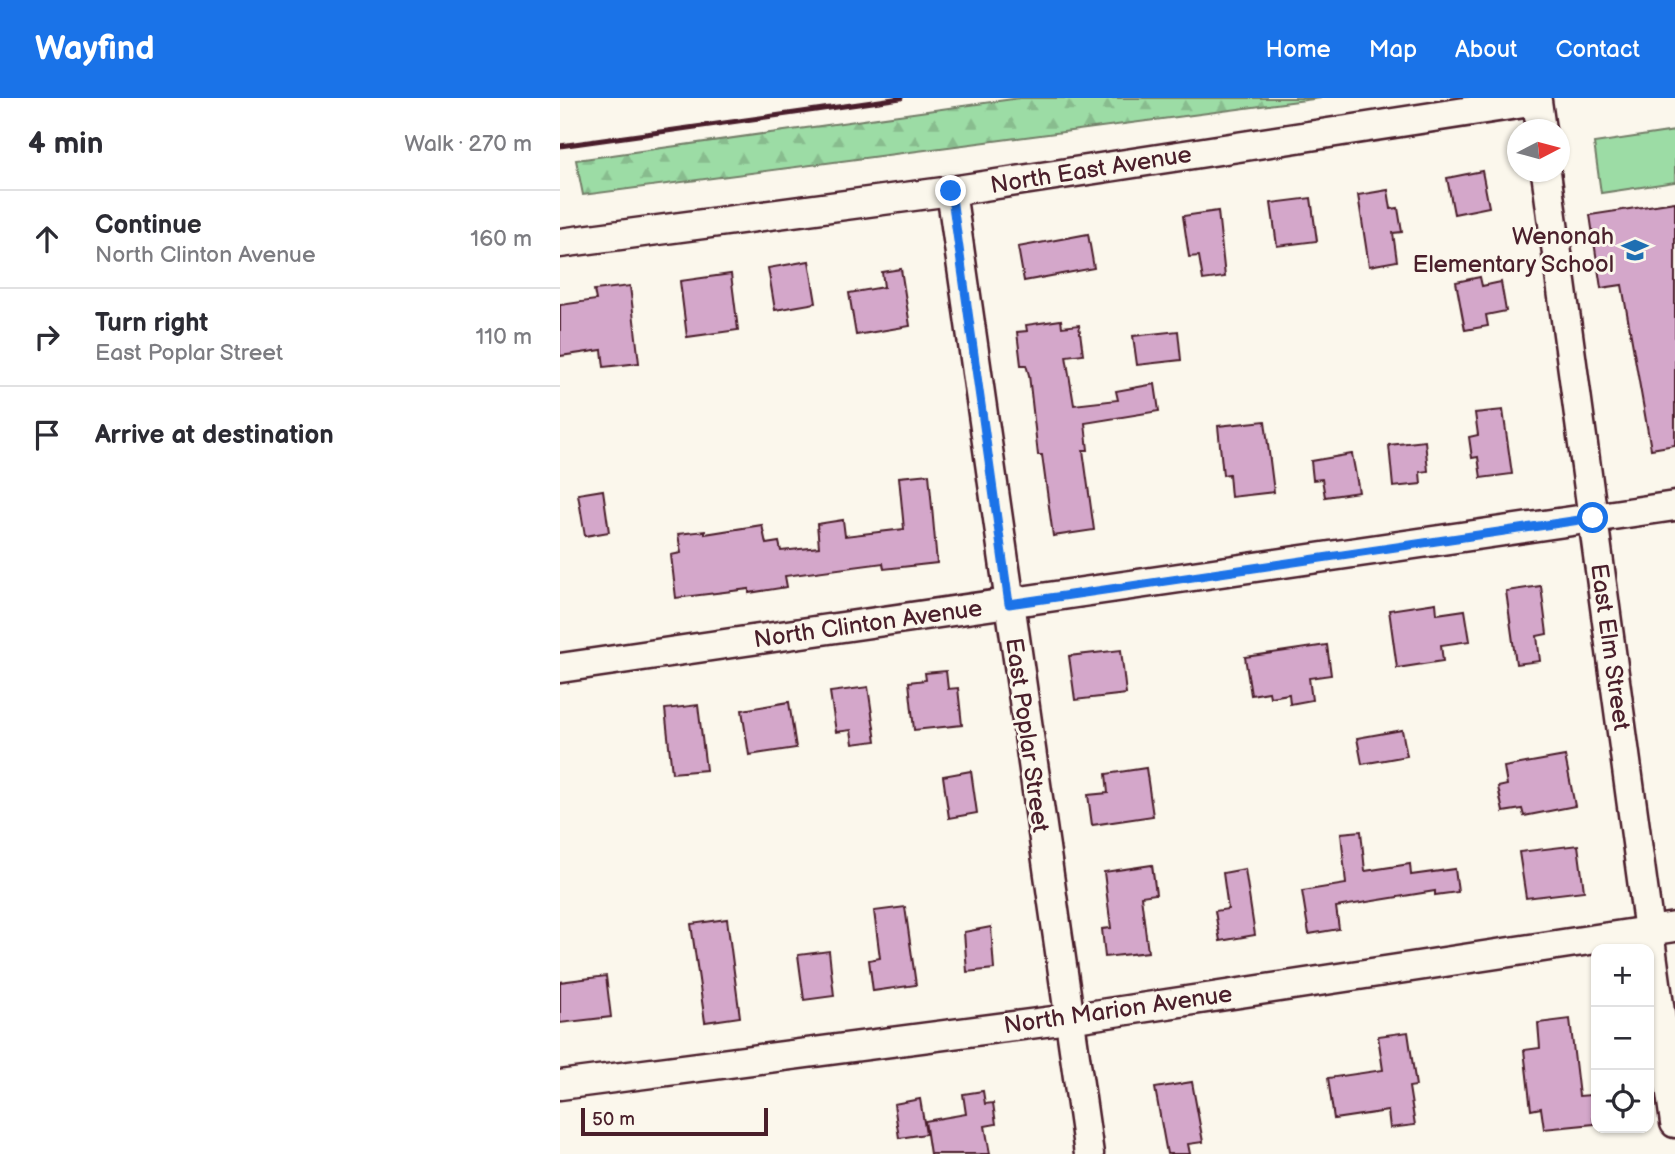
<!DOCTYPE html>
<html lang="en">
<head>
<meta charset="utf-8">
<style>
	:root { --surface:#fff; --page:#f7f7f7; --text:#2b2b33; --muted:#7c7c81; --line:#e1e1e2; --accent:#1a73e8 }
	body { margin:0; font-family:"Balsamiq Sans",sans-serif; background:var(--page); color:var(--text) }
	.controls { position:absolute; right:21px; bottom:21px; display:grid; overflow:hidden; border-radius:14px; box-shadow:0 2px 5px #0004 }
	.controls button { width:63px; height:63px; display:grid; place-items:center; padding:0; border:0; border-bottom:2px solid var(--line); background:var(--surface); color:var(--text); font:35px sans-serif }
	.compass { position:absolute; left:947px; top:21px; width:63px; height:63px; border-radius:50%; background:var(--surface); box-shadow:0 2px 5px #0004; rotate:84deg }
	.scale { position:absolute; left:21px; bottom:18px; width:187px; box-sizing:border-box; padding-left:7px; border:4px solid #4a1f2b; border-top:0; font-size:19px; line-height:24px; white-space:nowrap; color:#4a1f2b; -webkit-text-stroke:5px #fbf7ec; paint-order:stroke }
	.stop { position:absolute; width:21px; height:21px; margin:-16px; border:5px solid #1a73e8; border-radius:50%; background:#fff }
	.stop.end { background:#1a73e8; border-color:#fff; box-shadow:0 2px 7px #0008 }
	.list { margin:0; padding:0; list-style:none }
	h2 { display:flex; justify-content:space-between; align-items:center; height:91px; margin:0; padding:0 28px; font-size:30px }
	h2 small { font-size:23px; font-weight:400; color:var(--muted) }
	.list li { display:grid; grid-template-columns:46px 1fr auto; gap:21px; align-items:center; box-sizing:border-box; height:98px; padding:0 28px; border-top:2px solid var(--line) }
	.list b { display:block; font-size:26px; white-space:nowrap }
	.list p { margin:0; font-size:23px; white-space:nowrap; color:var(--muted) }
	.list em { font-size:23px; font-style:normal; color:var(--muted) }
	.icon { flex:none; width:38px; height:38px; fill:none; stroke:currentColor; stroke-width:2; stroke-linecap:round; stroke-linejoin:round }
	.map { position:relative; flex:none; width:1115px; height:1056px; overflow:hidden }
	header { display:flex; align-items:center; gap:42px; box-sizing:border-box; height:98px; padding:0 35px; background:var(--accent); color:#fff }
	header strong { font-size:33px }
	nav { display:flex; gap:38px; margin-inline-start:auto; font-size:24px }
	main { display:flex }
	aside { flex:1; background:var(--surface) }
	.map>svg:first-child { display:block }
	.forest { fill:url(#forest-firs); stroke:#737e68; stroke-width:2 }
	.garden { fill:#9cdca5; stroke:#737e68; stroke-width:2 }
	.building { fill:#d4a7ca; stroke:#4a1f2b; stroke-width:2 }
	.lines { fill:none; stroke-linecap:round; stroke-linejoin:round }
	.street-casing { stroke:#4a1f2b; stroke-width:33 }
	.street { stroke:#fbf7ec; stroke-width:28 }
	.rail { stroke:#4a1f2b; stroke-width:5 }
	.route { stroke:#1a73e8; stroke-width:9 }
	.labels { text-anchor:middle; dominant-baseline:central; stroke-width:6; stroke-linejoin:round; paint-order:stroke }
	.street-label { font-size:24px; fill:#4a1f2b; stroke:#fbf7ec }
	.poi-label { font-size:24px; fill:#4a1f2b; stroke:#fbf7ec; text-anchor:end }
</style>
</head>
<body>
<header>
<strong>Wayfind</strong>
<nav><a>Home</a><a>Map</a><a>About</a><a>Contact</a></nav>
</header>
<main>
<aside>
<h2>4 min<small>Walk · 270 m</small></h2>
<ul class="list">
<li><svg class="icon" aria-label="ahead" viewBox="0 0 24 24"><path d="M12 20V5M6 11l6-6 6 6"/></svg><div><b>Continue</b><p>North Clinton Avenue</p></div><em>160 m</em></li>
<li><svg class="icon" aria-label="right" viewBox="0 0 24 24"><path d="M7 20v-9h11M14 6l5 5-5 5"/></svg><div><b>Turn right</b><p>East Poplar Street</p></div><em>110 m</em></li>
<li><svg class="icon" aria-label="arrive" viewBox="0 0 24 24"><path d="M6 21V4h12l-3 4 3 4H6"/></svg><div><b>Arrive at destination</b></div></li>
</ul>
</aside>
<div class="map">
<svg width="1115" height="1056" viewBox="0 0 1115 1056">
	<defs>
		<pattern id="forest-firs" width="22" height="20" patternUnits="userSpaceOnUse" patternTransform="scale(1.75)"><rect width="22" height="20" fill="#9cdca5"/><path d="M5 1l3.5 6h-7zM16 11l3.5 6h-7z" fill="#88bc8e"/></pattern>
	</defs>
	<rect width="100%" height="100%" fill="#fbf7ec"/>
	<filter id="ink" filterUnits="userSpaceOnUse"><feTurbulence type="fractalNoise" baseFrequency=".0143" numOctaves="2"/><feDisplacementMap in="SourceGraphic" scale="14" xChannelSelector="R" yChannelSelector="G"/><feConvolveMatrix kernelMatrix="1 2 1 2 8 2 1 2 1" color-interpolation-filters="sRGB"/></filter>
	<g filter="url(#ink)">
		<path class="forest" d="M 460,0 L 761,0 L 23,97 L 16,62 Z"/>
		<path class="garden" d="M 1115,33 L 1115,84 L 1041,95 L 1034,45 Z"/>
		<g class="building">
			<path d="M 922,73 L 929,109 L 894,116 L 887,80 Z"/>
			<path d="M 828,92 L 831,111 L 838,110 L 842,134 L 833,135 L 837,163 L 809,168 L 798,97 Z"/>
			<path d="M 751,100 L 757,143 L 717,148 L 711,105 Z"/>
			<path d="M 1115,104 L 1115,347 L 1091,351 L 1062,187 L 1041,190 L 1030,117 Z"/>
			<path d="M 658,113 L 665,179 L 643,182 L 639,158 L 629,159 L 623,118 Z"/>
			<path d="M 528,136 L 534,170 L 464,183 L 458,149 Z"/>
			<path d="M 249,163 L 256,205 L 215,212 L 208,170 Z"/>
			<path d="M 341,171 L 350,228 L 296,237 L 289,195 L 324,189 L 322,174 Z"/>
			<path d="M 171,176 L 178,232 L 127,239 L 120,183 Z"/>
			<path d="M 920,179 L 922,188 L 941,184 L 946,213 L 926,217 L 928,228 L 905,232 L 896,184 Z"/>
			<path d="M 70,188 L 79,265 L 44,269 L 42,252 L 0,258 L 0,207 L 36,202 L 34,192 Z"/>
			<path d="M 501,222 L 502,229 L 519,227 L 523,256 L 506,258 L 514,307 L 558,302 L 556,293 L 595,286 L 599,313 L 525,325 L 528,352 L 523,352 L 534,432 L 493,438 L 482,357 L 478,357 L 469,277 L 466,267 L 461,267 L 457,234 L 467,233 L 466,227 Z"/>
			<path d="M 618,233 L 621,262 L 577,267 L 573,238 Z"/>
			<path d="M 943,312 L 952,376 L 921,380 L 918,359 L 912,360 L 909,339 L 918,337 L 915,315 Z"/>
			<path d="M 705,323 L 714,394 L 671,399 L 669,376 L 663,377 L 658,328 Z"/>
			<path d="M 865,343 L 868,373 L 860,374 L 861,386 L 833,389 L 829,347 Z"/>
			<path d="M 792,356 L 799,394 L 765,399 L 762,381 L 753,382 L 751,363 Z"/>
			<path d="M 369,376 L 377,465 L 324,471 L 323,465 L 225,478 L 227,489 L 189,495 L 189,491 L 116,500 L 111,457 L 121,455 L 118,436 L 145,433 L 145,436 L 202,427 L 206,446 L 219,444 L 221,453 L 259,449 L 257,426 L 283,422 L 285,438 L 344,431 L 339,379 Z"/>
			<path d="M 43,392 L 49,434 L 25,438 L 18,396 Z"/>
			<path d="M 981,488 L 987,536 L 977,538 L 980,563 L 956,566 L 946,493 Z"/>
			<path d="M 876,505 L 877,516 L 905,512 L 910,543 L 881,547 L 883,563 L 837,570 L 829,512 Z"/>
			<path d="M 767,547 L 771,577 L 749,580 L 752,602 L 730,606 L 729,596 L 710,599 L 709,594 L 691,597 L 685,559 Z"/>
			<path d="M 561,552 L 566,596 L 515,602 L 509,558 Z"/>
			<path d="M 386,573 L 388,591 L 398,590 L 402,627 L 354,632 L 349,584 L 366,582 L 365,575 Z"/>
			<path d="M 308,589 L 316,643 L 293,646 L 291,632 L 276,634 L 270,594 Z"/>
			<path d="M 229,604 L 236,650 L 189,657 L 182,612 Z"/>
			<path d="M 138,607 L 146,672 L 112,675 L 105,611 Z"/>
			<path d="M 842,632 L 847,658 L 802,666 L 797,640 Z"/>
			<path d="M 1005,658 L 1015,708 L 964,718 L 962,711 L 943,714 L 938,689 L 947,687 L 944,669 Z"/>
			<path d="M 586,670 L 593,718 L 532,727 L 528,697 L 548,695 L 546,676 Z"/>
			<path d="M 411,673 L 417,715 L 389,720 L 383,678 Z"/>
			<path d="M 801,733 L 805,773 L 850,766 L 851,777 L 895,771 L 898,794 L 875,797 L 875,793 L 776,809 L 779,831 L 749,836 L 742,793 L 786,786 L 781,735 Z"/>
			<path d="M 1018,747 L 1024,793 L 966,800 L 959,754 Z"/>
			<path d="M 592,767 L 596,796 L 581,798 L 588,854 L 545,859 L 542,831 L 551,830 L 544,774 Z"/>
			<path d="M 685,771 L 695,837 L 660,843 L 655,813 L 668,811 L 663,775 Z"/>
			<path d="M 345,809 L 356,887 L 313,893 L 309,862 L 320,860 L 314,813 Z"/>
			<path d="M 167,821 L 180,919 L 145,924 L 131,826 Z"/>
			<path d="M 431,829 L 434,871 L 407,874 L 404,834 Z"/>
			<path d="M 269,853 L 274,898 L 244,902 L 238,857 Z"/>
			<path d="M 46,878 L 51,919 L 0,925 L 0,884 Z"/>
			<path d="M 1010,921 L 1019,998 L 1031,997 L 1034,1026 L 984,1031 L 981,1010 L 971,1012 L 964,952 L 980,950 L 978,925 Z"/>
			<path d="M 848,934 L 856,988 L 849,989 L 855,1027 L 830,1030 L 828,1013 L 774,1021 L 768,980 L 823,972 L 818,938 Z"/>
			<path d="M 632,984 L 643,1044 L 628,1046 L 630,1056 L 607,1056 L 595,990 Z"/>
			<path d="M 423,993 L 425,1006 L 433,1005 L 436,1026 L 425,1028 L 430,1056 L 370,1056 L 365,1023 L 406,1016 L 403,996 Z"/>
			<path d="M 360,1001 L 366,1036 L 339,1040 L 334,1006 Z"/>
		</g>
		<g class="lines">
			<g class="street-casing">
				<g id="street">
					<path d="M 986,74 L 1115,1025"/>
					<path d="M 391,93 L 529,1056"/>
					<path d="M 0,145 L 391,93 L 977,3 L 981,32"/>
					<path d="M 0,570 L 1115,408"/>
					<path d="M 0,987 L 508,921 L 1115,829"/>
				</g>
			</g>
			<use href="#street" class="street"/>
			<path class="rail" d="M 0,48 L 341,0"/>
		</g>
	</g>
	<g class="lines" filter="url(#ink)">
		<path class="route" d="M 391,93 L 449,506 L 1033,420"/>
	</g>
	<defs>
		<g id="school-bare" transform="scale(2.1)"><path d="M0-5L7-2L0 1L-7-2ZM-4 1L0 2.5L4 1V4Q0 6-4 4Z" fill="#1f6fb2" stroke="#fbf7ec" stroke-width="2.5" paint-order="stroke"/></g>
	</defs>
	<g fill-rule="evenodd">
		<use href="#school-bare" x="1075" y="152"/>
	</g>
	<g class="labels">
		<g class="street-label">
			<text transform="translate(531 72) rotate(-9)">North East Avenue</text>
			<text transform="translate(308 526) rotate(-8)">North Clinton Avenue</text>
			<text transform="translate(1050 549) rotate(82)">East Elm Street</text>
			<text transform="translate(467 637) rotate(82)">East Poplar Street</text>
			<text transform="translate(558 912) rotate(-8)">North Marion Avenue</text>
		</g>
		<g class="poi-label">
			<text x="1054" y="138">Wenonah<tspan x="1054" dy="28">Elementary School</tspan></text>
		</g>
	</g>
</svg>
<div class="controls">
<button>+</button>
<button>−</button>
<button><svg class="icon" aria-label="locate" viewBox="0 0 24 24"><circle cx="12" cy="12" r="6"/><path d="M12 2v4M12 18v4M2 12h4M18 12h4"/></svg></button>
</div>
<svg class="compass" viewBox="-18 -18 36 36"><path d="M0-13l5 13h-10z" fill="#e53935"/><path d="M0 13l5-13h-10z" fill="#7c7c81"/></svg>
<div class="scale">50 m</div>
<div class="stop" style="left:1033px;top:420px"></div>
<div class="stop end" style="left:391px;top:93px"></div>
</div>
</main>
</body>
</html>
